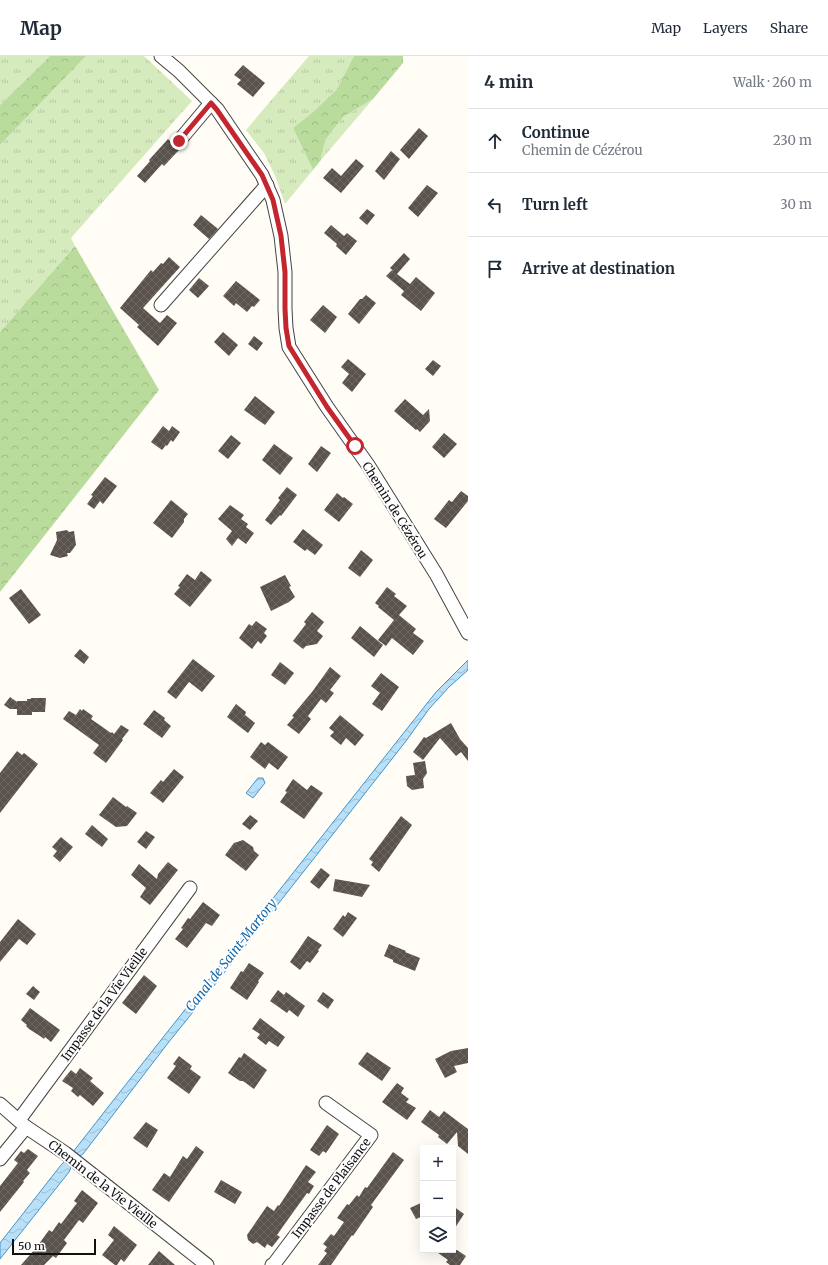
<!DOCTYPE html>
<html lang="en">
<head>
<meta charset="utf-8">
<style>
	:root { --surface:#fff; --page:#f2f2f3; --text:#1f2937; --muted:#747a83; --line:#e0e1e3 }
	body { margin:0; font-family:Merriweather,serif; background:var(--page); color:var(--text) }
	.controls { position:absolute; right:12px; bottom:12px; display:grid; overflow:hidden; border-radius:0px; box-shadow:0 4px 16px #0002 }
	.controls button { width:36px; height:36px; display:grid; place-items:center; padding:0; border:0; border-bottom:1px solid var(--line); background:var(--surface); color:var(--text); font:20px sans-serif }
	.scale { position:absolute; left:12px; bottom:10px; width:84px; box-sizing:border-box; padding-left:4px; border:2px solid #111; border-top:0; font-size:11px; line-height:14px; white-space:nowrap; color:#111; -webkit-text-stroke:3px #fff; paint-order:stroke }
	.stop { position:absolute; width:12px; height:12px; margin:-9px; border:3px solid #c4262e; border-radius:50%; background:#fff }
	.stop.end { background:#c4262e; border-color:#fff; box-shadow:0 1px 4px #0008 }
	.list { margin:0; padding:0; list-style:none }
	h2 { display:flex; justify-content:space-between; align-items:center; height:52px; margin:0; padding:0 16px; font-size:17px }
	h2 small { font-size:13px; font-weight:400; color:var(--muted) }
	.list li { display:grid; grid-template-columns:26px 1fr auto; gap:12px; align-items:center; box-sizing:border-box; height:64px; padding:0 16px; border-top:1px solid var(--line) }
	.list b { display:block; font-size:15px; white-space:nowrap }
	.list p { margin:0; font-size:13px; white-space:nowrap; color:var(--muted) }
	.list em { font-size:13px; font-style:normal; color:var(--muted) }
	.icon { flex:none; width:22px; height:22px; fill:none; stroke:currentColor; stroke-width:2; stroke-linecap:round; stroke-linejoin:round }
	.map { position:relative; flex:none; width:468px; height:1209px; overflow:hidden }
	header { display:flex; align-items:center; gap:24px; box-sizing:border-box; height:56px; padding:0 20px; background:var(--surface); border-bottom:1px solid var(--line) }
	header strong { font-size:19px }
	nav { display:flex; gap:22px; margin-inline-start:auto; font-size:14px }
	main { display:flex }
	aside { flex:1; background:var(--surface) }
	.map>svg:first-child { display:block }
	.grass { fill:url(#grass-tufts) }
	.forest { fill:url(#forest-crowns) }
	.water { fill:url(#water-waves); stroke:#3f96cf }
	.building { fill:url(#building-cross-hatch) }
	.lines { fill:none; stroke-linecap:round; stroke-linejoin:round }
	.minor-casing { stroke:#444; stroke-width:15 }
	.minor { stroke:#fff; stroke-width:13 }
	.route { stroke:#c4262e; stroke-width:5 }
	.labels { text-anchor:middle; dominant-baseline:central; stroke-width:4; stroke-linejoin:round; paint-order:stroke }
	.street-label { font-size:12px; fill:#111; stroke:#fff }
	.water-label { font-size:13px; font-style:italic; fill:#1768a6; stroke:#fff }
</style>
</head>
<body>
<header>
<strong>Map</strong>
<nav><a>Map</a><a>Layers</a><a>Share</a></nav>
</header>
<main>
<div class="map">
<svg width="468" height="1209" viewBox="0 0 468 1209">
	<defs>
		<pattern id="grass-tufts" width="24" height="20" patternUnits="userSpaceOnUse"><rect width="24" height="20" fill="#d5ebbd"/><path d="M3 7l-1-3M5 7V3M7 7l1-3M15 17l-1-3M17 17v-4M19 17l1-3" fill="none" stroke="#b6c8a1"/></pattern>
		<pattern id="forest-crowns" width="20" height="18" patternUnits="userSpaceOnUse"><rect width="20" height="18" fill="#b9dc9c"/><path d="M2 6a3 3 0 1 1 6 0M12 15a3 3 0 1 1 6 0" fill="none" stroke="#9ebc85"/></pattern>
		<pattern id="water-waves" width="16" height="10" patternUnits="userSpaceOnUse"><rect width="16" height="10" fill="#b9e0f7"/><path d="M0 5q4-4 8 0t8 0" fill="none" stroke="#9ebfd3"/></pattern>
		<pattern id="building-cross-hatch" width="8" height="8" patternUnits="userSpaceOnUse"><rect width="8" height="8" fill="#5a524d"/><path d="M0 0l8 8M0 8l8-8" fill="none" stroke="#6d6662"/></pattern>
	</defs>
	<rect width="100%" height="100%" fill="#fffdf5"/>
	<g class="grass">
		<path d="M 0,0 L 50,0 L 0,49 Z"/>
		<path d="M 86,0 L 144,0 L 192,45 L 71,182 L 75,190 L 0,276 L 0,89 Z"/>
		<path d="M 309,0 L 354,0 L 337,33 L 313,56 L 293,72 L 313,114 L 285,148 L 276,122 L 264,97 L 246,74 Z"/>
		<path d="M 373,43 L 321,104 L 322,96 L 326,83 L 343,61 Z"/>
	</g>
	<g class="forest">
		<path d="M 50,0 L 86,0 L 0,89 L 0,49 Z"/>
		<path d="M 354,0 L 403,0 L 403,7 L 373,43 L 343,61 L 326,83 L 322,96 L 321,104 L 313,114 L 293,72 L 313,56 L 337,33 Z"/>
		<path d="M 75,190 L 159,334 L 0,536 L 0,276 Z"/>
	</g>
	<g class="water">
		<path d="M 468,604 L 468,614 L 449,631 L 429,653 L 406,685 L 206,940 L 168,987 L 83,1098 L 77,1102 L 73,1096 L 112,1046 L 436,636 Z"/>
		<path d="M 258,722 L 263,722 L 265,727 L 253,742 L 246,737 Z"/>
		<path d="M 65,1105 L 72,1109 L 69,1116 L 0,1203 L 0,1187 L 61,1109 Z"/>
	</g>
	<g class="building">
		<path d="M 243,9 L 265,27 L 253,41 L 237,28 L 241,24 L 234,19 Z"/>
		<path d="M 419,72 L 428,80 L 409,103 L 400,94 Z"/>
		<path d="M 168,83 L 171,86 L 174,91 L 179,94 L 164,110 L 162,108 L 145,127 L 137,120 L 150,105 L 149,104 Z"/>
		<path d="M 391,95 L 400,103 L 384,124 L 375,115 Z"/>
		<path d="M 356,103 L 364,110 L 341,137 L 323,122 L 332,112 L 341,120 Z"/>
		<path d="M 427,129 L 438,137 L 418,161 L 408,152 Z"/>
		<path d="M 367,153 L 375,159 L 367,169 L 359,162 Z"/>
		<path d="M 201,159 L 218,173 L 209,183 L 193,169 Z"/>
		<path d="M 331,169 L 344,180 L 347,177 L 357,185 L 346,199 L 336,190 L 337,188 L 324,177 Z"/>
		<path d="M 404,197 L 410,203 L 397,218 L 410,228 L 416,221 L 435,237 L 421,255 L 401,239 L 404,235 L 386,220 L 392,214 L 394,215 L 390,212 Z"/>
		<path d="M 169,201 L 180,211 L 143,252 L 160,267 L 167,259 L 177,267 L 158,290 L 137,271 L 139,269 L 120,252 L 151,214 L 153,216 L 161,207 L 163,208 Z"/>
		<path d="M 199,222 L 209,230 L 198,242 L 189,234 Z"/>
		<path d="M 236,225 L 260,244 L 254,251 L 252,250 L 247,256 L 236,247 L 234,250 L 223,240 Z"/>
		<path d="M 366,239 L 376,247 L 359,268 L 348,258 L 360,243 L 362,243 Z"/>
		<path d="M 323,249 L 337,261 L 325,277 L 310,264 Z"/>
		<path d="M 223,276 L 238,289 L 229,300 L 214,286 Z"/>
		<path d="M 254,280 L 263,287 L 257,295 L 248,288 Z"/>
		<path d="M 348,303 L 366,318 L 352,336 L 342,327 L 349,318 L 341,311 Z"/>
		<path d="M 433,304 L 441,310 L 433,320 L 425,313 Z"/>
		<path d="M 255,340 L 275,356 L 265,369 L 244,354 Z"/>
		<path d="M 405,343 L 423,359 L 429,353 L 430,365 L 420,376 L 417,373 L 416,374 L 394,355 Z"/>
		<path d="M 163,370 L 169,375 L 172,370 L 180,376 L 173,386 L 171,384 L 167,390 L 166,389 L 162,394 L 151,386 Z"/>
		<path d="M 444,377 L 457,388 L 444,402 L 432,391 Z"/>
		<path d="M 231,379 L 241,387 L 228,403 L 218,395 Z"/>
		<path d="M 274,388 L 293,402 L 280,419 L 262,404 Z"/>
		<path d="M 321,390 L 331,397 L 317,416 L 308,408 Z"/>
		<path d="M 105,421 L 117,430 L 103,448 L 100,445 L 94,453 L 87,448 L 93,440 L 91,439 Z"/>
		<path d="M 287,431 L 297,439 L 281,460 L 280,459 L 271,469 L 265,464 L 280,444 L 278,442 Z"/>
		<path d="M 461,435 L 468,440 L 468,445 L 446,472 L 434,463 L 449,444 L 452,446 Z"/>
		<path d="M 337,437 L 343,442 L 344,441 L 353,448 L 339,466 L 324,454 Z"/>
		<path d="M 171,444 L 188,458 L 184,463 L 184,466 L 172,482 L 153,467 Z"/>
		<path d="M 230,449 L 244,459 L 241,463 L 248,468 L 246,471 L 254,477 L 246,488 L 238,482 L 232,490 L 226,483 L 232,475 L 218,463 Z"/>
		<path d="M 303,473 L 323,489 L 315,499 L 307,493 L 305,495 L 293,486 Z"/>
		<path d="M 67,474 L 69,476 L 74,475 L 76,489 L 70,497 L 67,497 L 68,500 L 60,502 L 50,499 L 57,484 L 56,476 Z"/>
		<path d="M 361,494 L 373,504 L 360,521 L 348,512 Z"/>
		<path d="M 201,515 L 212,524 L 190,551 L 174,538 L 180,531 L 178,530 L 187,518 L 195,524 Z"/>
		<path d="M 285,519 L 291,530 L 289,531 L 295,541 L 289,546 L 271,555 L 260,531 Z"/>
		<path d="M 387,531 L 396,538 L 394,540 L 407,550 L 399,559 L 416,573 L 413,577 L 424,585 L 413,599 L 392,582 L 386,590 L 378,584 L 394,564 L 378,551 L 379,550 L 375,547 Z"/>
		<path d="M 21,533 L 41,559 L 29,568 L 9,542 Z"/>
		<path d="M 312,556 L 324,566 L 317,575 L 323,580 L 317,588 L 306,590 L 303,593 L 293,585 L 306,568 L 304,566 Z"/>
		<path d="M 256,565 L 267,573 L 264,577 L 267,580 L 261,588 L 258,585 L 252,593 L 239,582 L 249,568 L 252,570 Z"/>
		<path d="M 360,570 L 383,589 L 374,601 L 351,582 Z"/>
		<path d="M 80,593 L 89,601 L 84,608 L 74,600 Z"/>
		<path d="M 193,603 L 215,620 L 202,636 L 189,626 L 176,643 L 167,636 Z"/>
		<path d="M 280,606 L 294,617 L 285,629 L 271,619 Z"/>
		<path d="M 330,611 L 341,620 L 330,634 L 334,637 L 326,647 L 321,643 L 308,660 L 311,663 L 299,678 L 287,669 L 294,661 L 292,660 L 312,636 Z"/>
		<path d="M 381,617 L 399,631 L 382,655 L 372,648 L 380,637 L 371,630 Z"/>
		<path d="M 10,641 L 17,646 L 17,645 L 27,645 L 27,643 L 31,643 L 31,642 L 46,642 L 45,656 L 32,656 L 32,659 L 17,659 L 17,653 L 10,653 L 4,649 Z"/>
		<path d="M 236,648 L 246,656 L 245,659 L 255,667 L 248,677 L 227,661 Z"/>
		<path d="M 80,653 L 82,655 L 83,653 L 93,660 L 91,663 L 111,677 L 112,676 L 114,678 L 121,669 L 129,674 L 122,683 L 123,684 L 106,707 L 93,697 L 99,689 L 63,663 L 69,655 L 76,659 Z"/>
		<path d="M 154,654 L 165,662 L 164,664 L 171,670 L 162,682 L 143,668 Z"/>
		<path d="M 340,659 L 364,679 L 355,690 L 346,682 L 341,689 L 330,680 L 334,676 L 329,672 Z"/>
		<path d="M 451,667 L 460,683 L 468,692 L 468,705 L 461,696 L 456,700 L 440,682 L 423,704 L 413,696 L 424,681 L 426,682 Z"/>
		<path d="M 261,686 L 265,689 L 268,686 L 288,701 L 278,714 L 269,707 L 265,713 L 250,701 Z"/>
		<path d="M 17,695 L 22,699 L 24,697 L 38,708 L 0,757 L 0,717 Z"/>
		<path d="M 425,705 L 427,717 L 423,723 L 424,732 L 412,734 L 407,730 L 406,720 L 415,719 L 413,707 Z"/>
		<path d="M 174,713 L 184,721 L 163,747 L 150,737 L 161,724 L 163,726 Z"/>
		<path d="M 293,723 L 307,734 L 311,729 L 323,737 L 304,763 L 280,746 L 287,736 L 285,735 Z"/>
		<path d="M 113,741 L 126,751 L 127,750 L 137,757 L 127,770 L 116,771 L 99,759 Z"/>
		<path d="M 250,759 L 258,765 L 250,774 L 242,768 Z"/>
		<path d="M 401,760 L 412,769 L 379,816 L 371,809 L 373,806 L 369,803 Z"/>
		<path d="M 92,769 L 108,783 L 102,791 L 85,778 Z"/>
		<path d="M 146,775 L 155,781 L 146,793 L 137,786 Z"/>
		<path d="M 61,781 L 73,791 L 60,806 L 53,800 L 57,795 L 52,791 Z"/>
		<path d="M 243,784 L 253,791 L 254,795 L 259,799 L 246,815 L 225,799 L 234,787 Z"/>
		<path d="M 168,806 L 178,814 L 150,849 L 140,841 L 146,832 L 131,819 L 139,808 L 157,823 L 158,818 Z"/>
		<path d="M 321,812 L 330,819 L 319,833 L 310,826 Z"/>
		<path d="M 335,823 L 370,829 L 362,841 L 333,835 Z"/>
		<path d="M 203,846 L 220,859 L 212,870 L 206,867 L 187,892 L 175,883 L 183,873 L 181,872 L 188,862 L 190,863 Z"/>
		<path d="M 348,856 L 357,862 L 343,881 L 333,873 L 343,859 L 345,861 Z"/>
		<path d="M 18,863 L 36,878 L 27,889 L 19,883 L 0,906 L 0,886 Z"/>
		<path d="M 308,880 L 322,889 L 318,894 L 319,895 L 310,907 L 307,905 L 300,914 L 290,906 Z"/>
		<path d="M 389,888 L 406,895 L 405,896 L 420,902 L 415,915 L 393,906 L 393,904 L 384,900 Z"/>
		<path d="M 249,907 L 264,917 L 258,925 L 259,926 L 247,944 L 230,932 L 241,915 L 243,916 Z"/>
		<path d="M 144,919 L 157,930 L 136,958 L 122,947 Z"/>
		<path d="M 33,930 L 40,936 L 34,944 L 26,938 Z"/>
		<path d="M 278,934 L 284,939 L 286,936 L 305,950 L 298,961 L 289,954 L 287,957 L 270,945 Z"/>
		<path d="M 323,936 L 334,944 L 328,953 L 317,945 Z"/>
		<path d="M 30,952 L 60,974 L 51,986 L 45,981 L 44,983 L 40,980 L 29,973 L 26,970 L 27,969 L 21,964 Z"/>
		<path d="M 260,962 L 285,981 L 278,991 L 269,985 L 266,989 L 257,982 L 260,978 L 252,973 Z"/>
		<path d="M 468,992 L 468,1007 L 454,1010 L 457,1016 L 445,1022 L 435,1003 L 451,995 Z"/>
		<path d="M 367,996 L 391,1012 L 382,1025 L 358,1008 Z"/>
		<path d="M 244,997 L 267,1014 L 254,1033 L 243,1025 L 240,1025 L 228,1017 L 239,1001 L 241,1002 Z"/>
		<path d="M 179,1000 L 192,1010 L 190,1013 L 201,1021 L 189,1038 L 167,1022 L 176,1010 L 173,1008 Z"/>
		<path d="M 80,1012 L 93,1022 L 90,1025 L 104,1037 L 93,1050 L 80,1039 L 78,1041 L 71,1035 L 73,1032 L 62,1025 L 71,1014 L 76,1018 Z"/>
		<path d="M 397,1027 L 404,1032 L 401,1037 L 409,1043 L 406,1046 L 416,1052 L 407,1064 L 382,1046 Z"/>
		<path d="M 430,1054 L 439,1061 L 444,1055 L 468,1073 L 468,1098 L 458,1090 L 457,1076 L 447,1088 L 438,1081 L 439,1079 L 421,1066 Z"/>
		<path d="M 146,1066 L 158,1074 L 147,1092 L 133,1082 Z"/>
		<path d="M 327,1069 L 339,1078 L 326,1097 L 323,1095 L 319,1100 L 310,1094 Z"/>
		<path d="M 196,1090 L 204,1096 L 169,1146 L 152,1134 L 164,1117 L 170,1121 L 183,1100 L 187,1103 Z"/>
		<path d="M 28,1093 L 38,1100 L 27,1114 L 30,1117 L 23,1125 L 24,1126 L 0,1156 L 0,1130 L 18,1107 L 14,1104 L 21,1095 L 24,1097 Z"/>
		<path d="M 393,1096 L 404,1104 L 371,1149 L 373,1151 L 353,1180 L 352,1179 L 331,1209 L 318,1209 L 327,1197 L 324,1195 L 327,1191 L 323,1188 L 331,1178 L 334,1180 L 344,1166 L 337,1162 L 347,1148 L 349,1149 L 357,1139 L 359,1141 L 365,1131 L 367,1132 Z"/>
		<path d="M 306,1109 L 316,1116 L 308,1126 L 314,1130 L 309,1138 L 307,1137 L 284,1169 L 277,1179 L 280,1181 L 272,1191 L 267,1188 L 265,1192 L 257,1186 L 253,1188 L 248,1184 L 247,1179 L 267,1150 L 274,1155 L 278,1149 L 279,1150 Z"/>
		<path d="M 221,1124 L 242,1136 L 235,1148 L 214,1136 Z"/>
		<path d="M 82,1134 L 98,1147 L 83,1167 L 79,1164 L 64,1184 L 67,1187 L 56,1202 L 53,1200 L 44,1209 L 21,1209 L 36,1192 L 49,1174 L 52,1176 L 59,1166 L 61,1168 L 77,1147 L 74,1145 Z"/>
		<path d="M 423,1146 L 423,1160 L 416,1163 L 410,1152 Z"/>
		<path d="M 453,1150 L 464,1158 L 453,1175 Z"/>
		<path d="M 114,1170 L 137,1189 L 124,1206 L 121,1203 L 117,1209 L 115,1209 L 102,1199 L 114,1184 L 108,1179 Z"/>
		<path d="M 434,1194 L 457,1194 L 466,1200 L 460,1209 L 450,1209 L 446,1206 L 448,1204 Z"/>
		<path d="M 159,1195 L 175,1209 L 148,1209 Z"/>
	</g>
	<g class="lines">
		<g class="minor-casing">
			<g id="minor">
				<path d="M 161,0 L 179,15 L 217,53 L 262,119 L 273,144 L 281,180 L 285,216 L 285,253 L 286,272 L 289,291 L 327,351 L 368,409 L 436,518 L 468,577"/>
				<path d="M 179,85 L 211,47"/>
				<path d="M 161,249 L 267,129"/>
				<path d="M 0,1048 L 26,1071 L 65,1097 L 207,1209"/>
				<path d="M 19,1064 L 190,832"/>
				<path d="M 0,1103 L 26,1071"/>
				<path d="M 272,1209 L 274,1208 L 371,1079 L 326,1047"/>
			</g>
		</g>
		<use href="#minor" class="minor"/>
	</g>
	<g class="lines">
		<path class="route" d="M 179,85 L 211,47 L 217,54 L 262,119 L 273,144 L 281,180 L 285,216 L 285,253 L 286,272 L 289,290 L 327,351 L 355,390"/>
	</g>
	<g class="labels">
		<g class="street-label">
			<text transform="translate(395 454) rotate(58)">Chemin de Cézérou</text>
			<text transform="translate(104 948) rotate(-54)">Impasse de la Vie Vieille</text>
			<text transform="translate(103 1128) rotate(38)">Chemin de la Vie Vieille</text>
			<text transform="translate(331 1132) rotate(-53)">Impasse de Plaisance</text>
		</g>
		<g class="water-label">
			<text transform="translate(231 899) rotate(-52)">Canal de Saint-Martory</text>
		</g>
	</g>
</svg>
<div class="controls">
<button>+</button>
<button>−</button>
<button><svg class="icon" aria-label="layers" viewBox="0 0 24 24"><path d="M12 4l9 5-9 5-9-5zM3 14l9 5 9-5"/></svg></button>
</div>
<div class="scale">50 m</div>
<div class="stop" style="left:355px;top:390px"></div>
<div class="stop end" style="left:179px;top:85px"></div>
</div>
<aside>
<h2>4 min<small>Walk · 260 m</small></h2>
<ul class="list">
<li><svg class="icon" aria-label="ahead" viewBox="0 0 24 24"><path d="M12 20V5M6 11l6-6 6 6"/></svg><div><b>Continue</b><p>Chemin de Cézérou</p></div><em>230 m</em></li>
<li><svg class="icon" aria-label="left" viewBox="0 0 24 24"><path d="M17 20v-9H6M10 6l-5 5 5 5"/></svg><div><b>Turn left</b></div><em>30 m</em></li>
<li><svg class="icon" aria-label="arrive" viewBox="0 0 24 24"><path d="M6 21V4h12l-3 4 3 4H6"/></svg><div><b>Arrive at destination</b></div></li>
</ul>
</aside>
</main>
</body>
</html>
